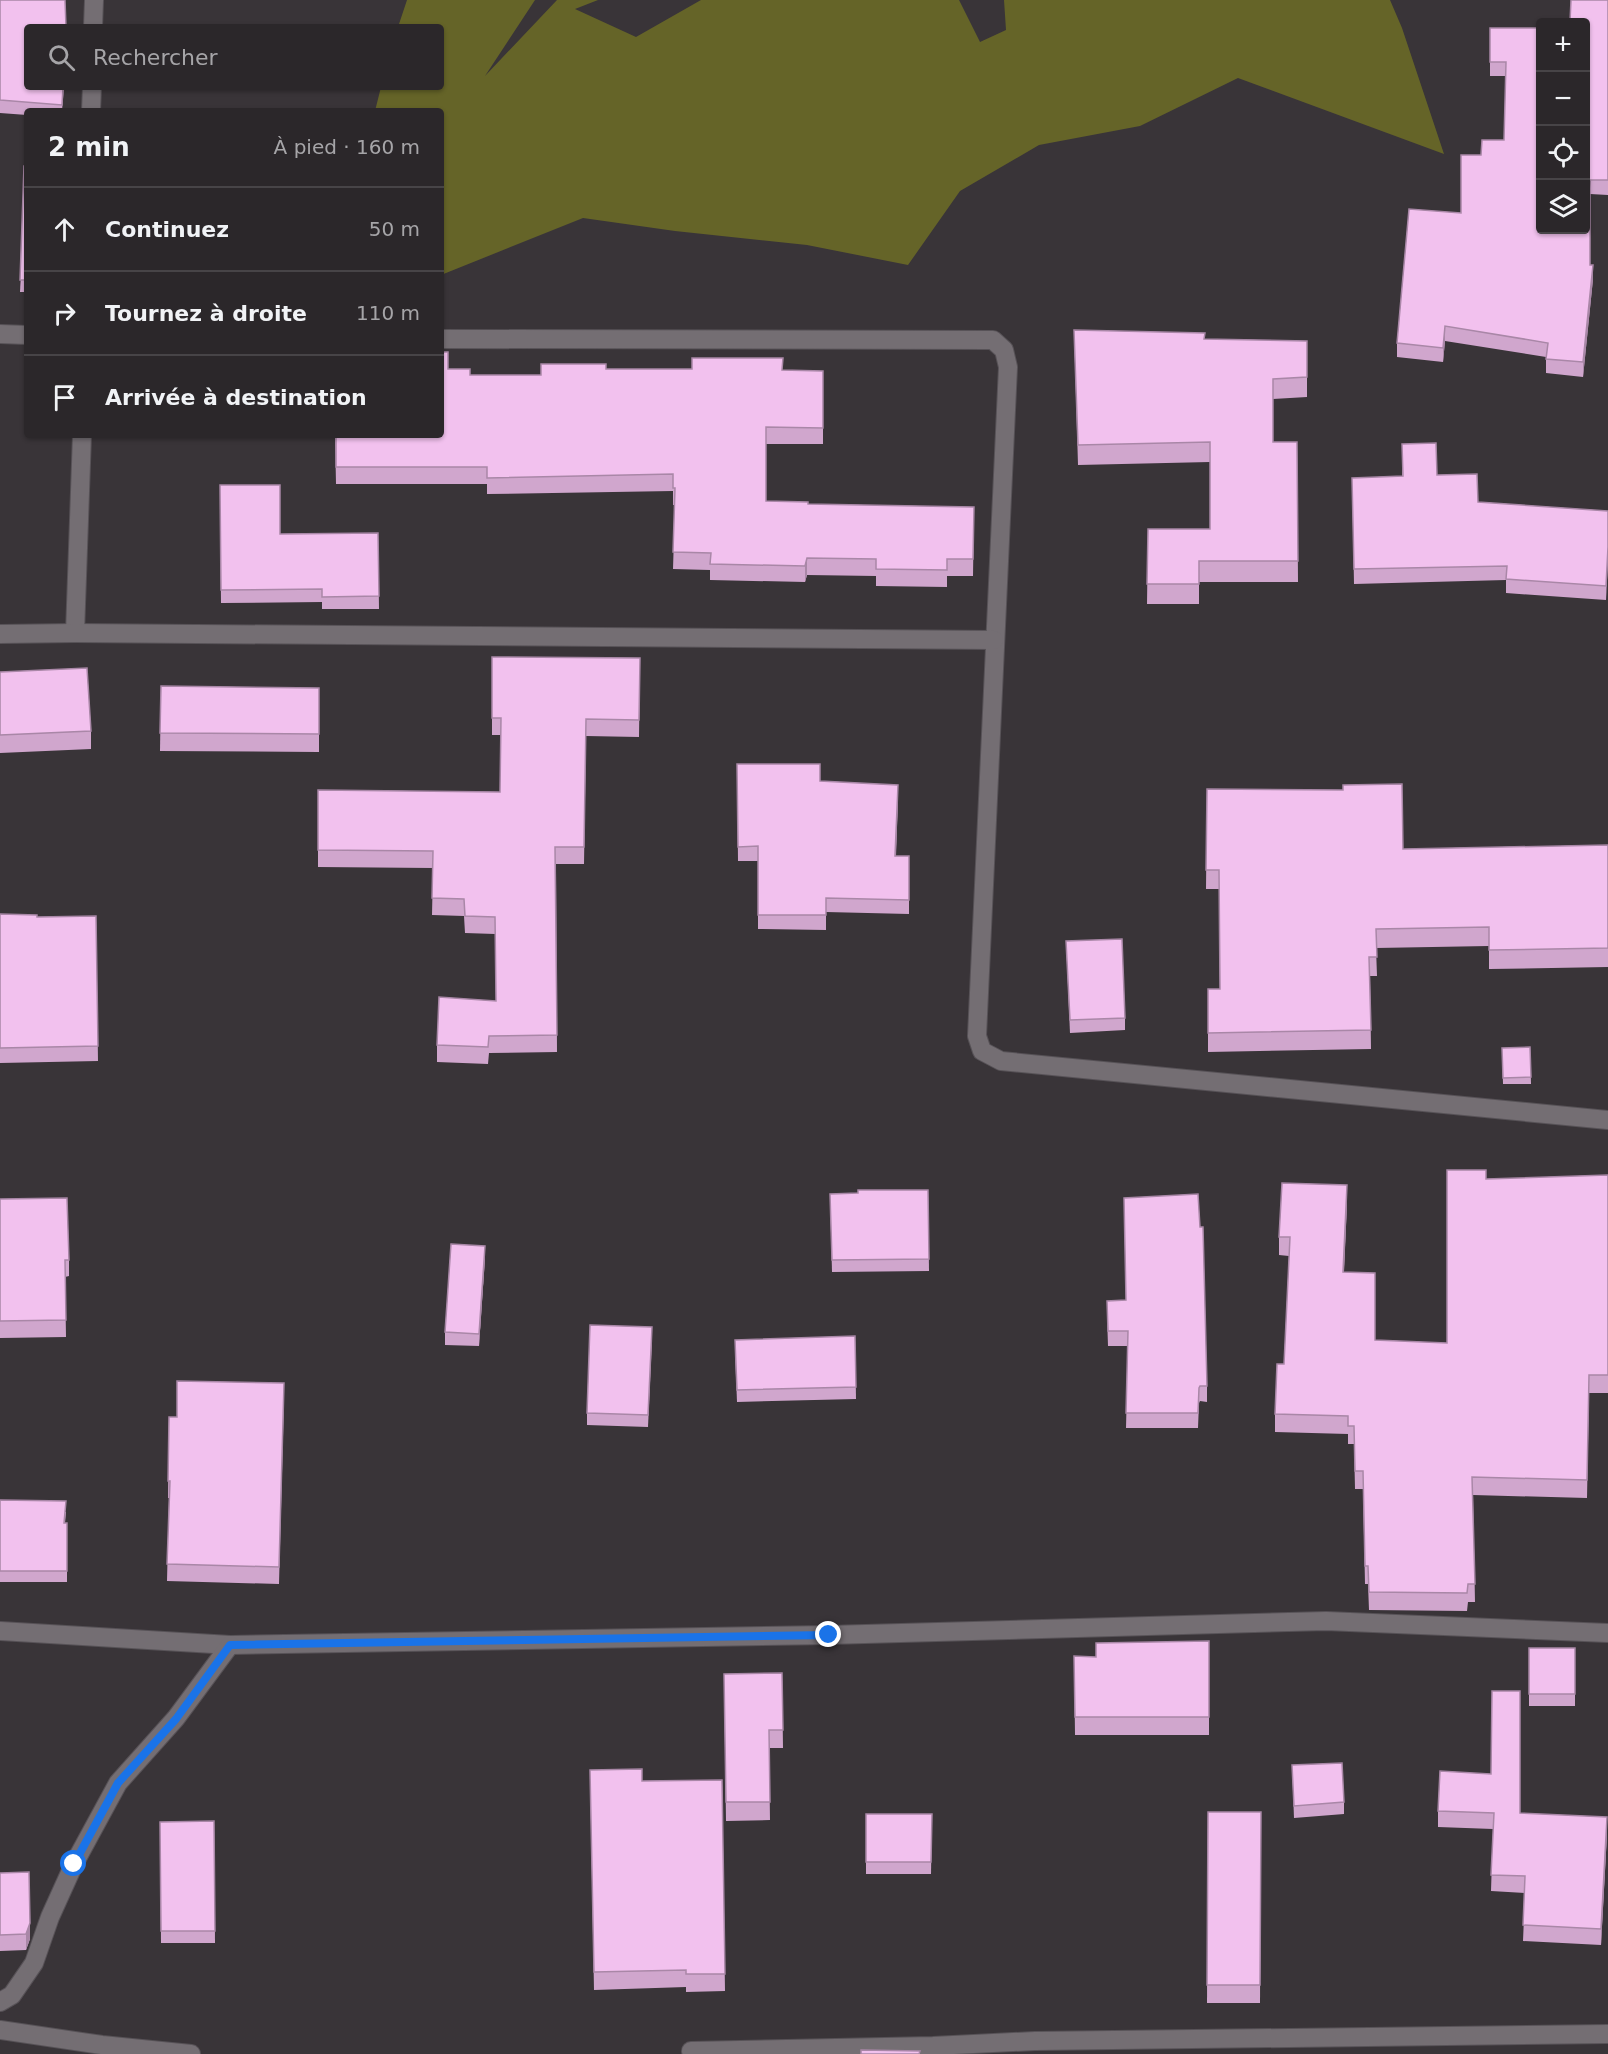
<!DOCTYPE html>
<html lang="fr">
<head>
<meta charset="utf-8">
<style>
	:root { --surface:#2b272a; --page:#332f32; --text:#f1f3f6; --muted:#a6a5a8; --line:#474447 }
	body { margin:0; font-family:"DejaVu Sans",sans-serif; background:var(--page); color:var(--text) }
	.controls { position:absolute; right:18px; top:18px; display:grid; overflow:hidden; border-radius:6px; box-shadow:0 2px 4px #0004 }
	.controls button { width:54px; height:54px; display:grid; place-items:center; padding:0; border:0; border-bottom:2px solid var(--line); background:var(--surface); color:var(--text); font:30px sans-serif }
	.stop { position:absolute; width:18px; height:18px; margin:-14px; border:4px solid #1a73e8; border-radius:50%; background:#fff }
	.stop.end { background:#1a73e8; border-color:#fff; box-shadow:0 2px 6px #0008 }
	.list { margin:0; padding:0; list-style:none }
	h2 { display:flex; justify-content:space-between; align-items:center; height:78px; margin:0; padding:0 24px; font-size:26px }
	h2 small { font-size:20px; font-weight:400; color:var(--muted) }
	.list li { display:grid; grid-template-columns:39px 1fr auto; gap:18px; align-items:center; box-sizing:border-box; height:84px; padding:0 24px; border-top:2px solid var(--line) }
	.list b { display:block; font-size:22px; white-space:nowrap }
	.list em { font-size:20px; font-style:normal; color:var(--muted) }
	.icon { flex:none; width:33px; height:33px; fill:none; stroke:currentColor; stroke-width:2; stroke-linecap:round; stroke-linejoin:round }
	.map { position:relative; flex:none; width:1608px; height:2054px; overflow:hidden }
	.search { position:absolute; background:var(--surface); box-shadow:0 2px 4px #0004; left:24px; top:24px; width:420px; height:66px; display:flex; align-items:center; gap:15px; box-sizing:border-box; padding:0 21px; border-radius:6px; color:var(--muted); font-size:22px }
	.panel { position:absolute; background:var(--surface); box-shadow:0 2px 4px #0004; left:24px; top:108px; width:420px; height:330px; border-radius:6px }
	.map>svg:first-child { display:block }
	.forest { fill:#656428 }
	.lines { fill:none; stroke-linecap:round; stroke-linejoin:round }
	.street-casing { stroke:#575257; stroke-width:20 }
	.street { stroke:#746e73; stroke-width:18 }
	.wall { fill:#d0a6cd }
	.shaded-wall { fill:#a987a7 }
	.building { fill:#f2c1ee; stroke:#a987a7; stroke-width:1.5 }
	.route { stroke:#1a73e8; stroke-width:8 }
</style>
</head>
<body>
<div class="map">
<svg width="1608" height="2054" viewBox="0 0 1608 2054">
	<rect width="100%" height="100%" fill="#393438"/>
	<path class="forest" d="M 407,0 L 535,0 L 485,76 L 557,0 L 598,0 L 575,9 L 636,37 L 701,0 L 959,0 L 980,42 L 1006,30 L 1004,0 L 1390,0 L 1402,28 L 1444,154 L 1238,78 L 1140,126 L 1039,145 L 960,191 L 908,265 L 807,245 L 675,231 L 583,218 L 441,275 L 441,111 L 375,111 L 381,87 L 441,87 L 441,27 L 398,27 Z"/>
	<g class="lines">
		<g class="street-casing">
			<g id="street">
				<path d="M 93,27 L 94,0"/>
				<path d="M 91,111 L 92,87"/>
				<path d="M 0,334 L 27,335"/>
				<path d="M 441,339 L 993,340 L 1004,350 L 1008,367 L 977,1036 L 982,1051 L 1001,1061 L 1608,1120"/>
				<path d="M 75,633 L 82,435"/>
				<path d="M 0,634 L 75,633 L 994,640"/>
				<path d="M 0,1631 L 230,1645 L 829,1635 L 1326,1621 L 1608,1633"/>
				<path d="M 0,2002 L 12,1995 L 34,1963 L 50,1917 L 74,1864 L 118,1783 L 176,1718 L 230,1645"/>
				<path d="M 0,2030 L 102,2045 L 191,2054"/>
				<path d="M 691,2051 L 933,2046 L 1035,2041 L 1608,2034"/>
			</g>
		</g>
		<use href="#street" class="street"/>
	</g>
	<g class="wall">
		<path d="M 0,0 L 27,87 L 64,87 L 62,111 L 27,111 L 27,115 L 0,113 Z"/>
		<path d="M 1608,0 L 1608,195 L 1590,194 L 1590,265 L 1593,279 L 1583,377 L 1546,373 L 1546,357 L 1445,341 L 1443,362 L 1397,357 L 1397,343 L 1461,213 L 1481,155 L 1504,140 L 1506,76 L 1490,76 L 1490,28 L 1586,230 Z"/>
		<path d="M 27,166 L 27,292 L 20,292 Z"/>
		<path d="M 1074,330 L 1205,339 L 1307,341 L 1307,397 L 1273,399 L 1273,442 L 1297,442 L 1298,582 L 1199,582 L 1199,604 L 1147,604 L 1148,529 L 1210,529 L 1210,462 L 1078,465 Z"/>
		<path d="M 448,369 L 470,375 L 541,375 L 606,369 L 823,371 L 823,444 L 766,444 L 766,501 L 808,504 L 974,507 L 973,576 L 947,576 L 947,587 L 876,586 L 876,576 L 807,575 L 805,582 L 710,580 L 710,570 L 673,569 L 675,505 L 673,505 L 673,491 L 487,494 L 487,484 L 336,484 L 335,435 Z"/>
		<path d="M 1402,444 L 1437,475 L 1478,502 L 1608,511 L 1606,600 L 1506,593 L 1506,580 L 1354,584 L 1352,478 L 1402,476 Z"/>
		<path d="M 220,485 L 280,534 L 378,533 L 379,609 L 322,609 L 322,602 L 221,603 Z"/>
		<path d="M 492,657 L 640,658 L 639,737 L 586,736 L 584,864 L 556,864 L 557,1052 L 489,1053 L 488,1064 L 437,1062 L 437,1045 L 496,1001 L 495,934 L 465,933 L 464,916 L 432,915 L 433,868 L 318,867 L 318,790 L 500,792 L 501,735 L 492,735 Z"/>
		<path d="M 0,672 L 91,731 L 91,749 L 0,753 Z"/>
		<path d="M 161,686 L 319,688 L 319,752 L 160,751 Z"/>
		<path d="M 737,764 L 820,781 L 898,799 L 896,856 L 909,856 L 909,914 L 826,912 L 826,930 L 758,929 L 758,861 L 738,861 Z"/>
		<path d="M 1207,789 L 1403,849 L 1608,845 L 1608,967 L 1489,969 L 1489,946 L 1376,948 L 1377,976 L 1370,976 L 1371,1049 L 1208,1052 L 1208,989 L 1220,989 L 1219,889 L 1206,889 Z"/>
		<path d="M 0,914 L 37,917 L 96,916 L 98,1061 L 0,1063 Z"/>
		<path d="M 1066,941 L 1125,1018 L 1125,1030 L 1070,1033 Z"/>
		<path d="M 1530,1047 L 1531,1084 L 1503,1084 L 1502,1048 Z"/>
		<path d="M 1608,1175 L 1608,1393 L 1589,1393 L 1587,1498 L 1473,1495 L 1475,1602 L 1468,1602 L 1467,1611 L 1369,1610 L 1368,1584 L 1365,1584 L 1363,1489 L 1355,1489 L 1354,1444 L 1348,1444 L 1348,1434 L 1275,1432 L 1275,1414 L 1284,1364 L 1289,1256 L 1279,1255 L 1279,1237 L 1347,1204 L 1344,1272 L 1375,1340 L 1447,1343 L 1486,1179 Z"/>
		<path d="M 928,1190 L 929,1271 L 832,1272 L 830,1194 Z"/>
		<path d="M 0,1199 L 69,1260 L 69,1276 L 65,1277 L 66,1337 L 0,1338 Z"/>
		<path d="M 485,1258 L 479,1346 L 445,1345 L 445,1332 Z"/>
		<path d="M 1107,1316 L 1207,1386 L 1207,1402 L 1200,1401 L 1199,1403 L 1198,1428 L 1126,1428 L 1128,1346 L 1108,1346 Z"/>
		<path d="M 855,1336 L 856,1399 L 737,1402 L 735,1352 Z"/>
		<path d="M 652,1340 L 648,1427 L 587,1425 L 587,1413 Z"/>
		<path d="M 284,1400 L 279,1584 L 167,1581 L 169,1498 L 168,1498 L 169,1417 L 177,1417 Z"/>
		<path d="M 0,1500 L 66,1512 L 65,1523 L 67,1523 L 67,1582 L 0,1582 Z"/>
		<path d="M 1209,1641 L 1209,1735 L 1075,1735 L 1074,1656 L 1096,1657 Z"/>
		<rect x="1529" y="1648" width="46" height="58"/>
		<path d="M 782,1673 L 783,1748 L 769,1748 L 770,1820 L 726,1821 L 724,1674 Z"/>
		<path d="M 1292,1765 L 1344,1802 L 1344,1814 L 1294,1818 Z"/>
		<path d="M 590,1770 L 642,1781 L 722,1780 L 725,1991 L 686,1992 L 686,1987 L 594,1990 Z"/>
		<path d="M 1438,1811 L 1520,1813 L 1607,1834 L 1601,1945 L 1523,1941 L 1525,1893 L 1491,1891 L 1493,1829 L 1438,1827 Z"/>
		<path d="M 1208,1812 L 1261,1812 L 1260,2003 L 1207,2003 Z"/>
		<path d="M 866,1814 L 932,1814 L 931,1874 L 866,1874 Z"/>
		<path d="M 214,1821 L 215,1943 L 161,1943 L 160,1822 Z"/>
		<path d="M 0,1873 L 30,1939 L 26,1950 L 0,1951 Z"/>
	</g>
	<g class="shaded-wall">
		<path d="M 1593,265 L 1593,279 L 1583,377 L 1583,362 Z"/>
		<path d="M 1445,326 L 1445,341 L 1443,362 L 1443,348 Z"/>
		<path d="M 1608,547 L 1608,561 L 1606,600 L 1606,586 Z"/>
		<path d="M 807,558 L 807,575 L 805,582 L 805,566 Z"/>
		<path d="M 898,785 L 898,799 L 895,870 L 895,856 Z"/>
		<path d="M 1347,1185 L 1347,1204 L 1343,1291 L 1343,1272 Z"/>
		<path d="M 485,1246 L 485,1258 L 479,1346 L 479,1334 Z"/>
		<path d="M 1607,1817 L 1607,1834 L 1601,1945 L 1601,1929 Z"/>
		<path d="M 30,1923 L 30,1939 L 26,1950 L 26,1934 Z"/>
	</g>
	<g class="building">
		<path d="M 0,0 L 65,0 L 66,27 L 27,27 L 27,87 L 63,87 L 62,105 L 0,100 Z"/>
		<path d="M 1571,0 L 1608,0 L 1608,180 L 1590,180 L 1590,265 L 1593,265 L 1583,362 L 1546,359 L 1548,343 L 1445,326 L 1443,348 L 1397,343 L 1409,209 L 1461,213 L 1461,155 L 1481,155 L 1482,140 L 1504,140 L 1506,62 L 1490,62 L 1490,28 L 1540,28 L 1540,230 L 1586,230 L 1586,22 L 1570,22 Z"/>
		<path d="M 24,166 L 27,166 L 27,280 L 20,280 Z"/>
		<path d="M 1074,330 L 1205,333 L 1204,339 L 1307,341 L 1307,377 L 1273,379 L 1273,442 L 1297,442 L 1298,561 L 1199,561 L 1199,584 L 1147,584 L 1148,529 L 1210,529 L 1210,442 L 1078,445 Z"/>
		<path d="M 441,352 L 448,352 L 448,369 L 470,369 L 470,375 L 541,375 L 541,364 L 606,364 L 606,369 L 692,369 L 692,358 L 783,358 L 782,370 L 823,371 L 823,428 L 766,427 L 766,501 L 808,502 L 808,504 L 974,507 L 973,559 L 947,559 L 947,570 L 876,569 L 876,559 L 807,558 L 805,566 L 710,564 L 711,553 L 673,552 L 675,488 L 673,488 L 673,474 L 487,478 L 487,467 L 336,467 L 336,435 L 441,435 Z"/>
		<path d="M 1436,443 L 1437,475 L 1477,474 L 1478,502 L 1608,511 L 1608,547 L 1606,586 L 1506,579 L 1507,566 L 1354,569 L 1352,478 L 1403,476 L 1402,444 Z"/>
		<path d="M 220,485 L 280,485 L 280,534 L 378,533 L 379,596 L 322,597 L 322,589 L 221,590 Z"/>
		<path d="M 492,657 L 640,658 L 639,720 L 586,719 L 584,847 L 555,847 L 557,1035 L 489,1036 L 488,1047 L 437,1045 L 439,997 L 496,1001 L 495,917 L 465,916 L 464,899 L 432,898 L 433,851 L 318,850 L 318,790 L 500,792 L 501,718 L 492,718 Z"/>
		<path d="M 87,668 L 91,731 L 0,735 L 0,672 Z"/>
		<path d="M 161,686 L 319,688 L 319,734 L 160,733 Z"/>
		<path d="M 737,764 L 820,764 L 820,781 L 898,785 L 895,856 L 909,856 L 909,900 L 826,898 L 826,915 L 758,915 L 758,846 L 738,847 Z"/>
		<path d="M 1402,784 L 1403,849 L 1608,845 L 1608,948 L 1489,950 L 1489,927 L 1376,929 L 1377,957 L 1369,957 L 1371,1030 L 1208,1033 L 1208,989 L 1220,989 L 1219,870 L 1206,870 L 1207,789 L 1343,790 L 1343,785 Z"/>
		<path d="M 0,914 L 37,915 L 37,917 L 96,916 L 98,1046 L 0,1048 Z"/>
		<path d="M 1122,939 L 1125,1018 L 1070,1020 L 1066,941 Z"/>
		<path d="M 1530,1047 L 1531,1077 L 1503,1078 L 1502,1048 Z"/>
		<path d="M 1447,1170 L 1486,1170 L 1486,1179 L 1608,1175 L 1608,1375 L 1589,1375 L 1587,1480 L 1472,1477 L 1475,1584 L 1468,1584 L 1467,1593 L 1369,1592 L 1368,1566 L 1365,1566 L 1363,1471 L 1355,1471 L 1354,1426 L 1348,1426 L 1348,1416 L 1275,1414 L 1277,1364 L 1284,1364 L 1290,1237 L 1279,1237 L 1282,1183 L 1347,1185 L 1343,1272 L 1375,1273 L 1375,1340 L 1447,1343 Z"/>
		<path d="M 858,1190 L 928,1190 L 929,1259 L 832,1260 L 830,1194 L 858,1193 Z"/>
		<path d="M 1198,1194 L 1200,1227 L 1203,1227 L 1207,1386 L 1200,1386 L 1199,1388 L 1198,1413 L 1126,1413 L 1128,1331 L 1108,1331 L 1107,1301 L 1126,1300 L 1124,1198 Z"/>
		<path d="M 67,1198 L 69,1260 L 65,1260 L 66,1320 L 0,1321 L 0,1199 Z"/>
		<path d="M 451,1244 L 485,1246 L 479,1334 L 445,1332 Z"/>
		<path d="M 590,1325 L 652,1327 L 648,1415 L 587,1413 Z"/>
		<path d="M 855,1336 L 856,1387 L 737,1390 L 735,1340 Z"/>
		<path d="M 177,1381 L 284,1383 L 279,1567 L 167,1564 L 170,1481 L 168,1481 L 169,1417 L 177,1417 Z"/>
		<path d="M 0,1500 L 66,1501 L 64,1523 L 67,1523 L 67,1571 L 0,1571 Z"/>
		<path d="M 1209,1641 L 1209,1717 L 1075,1717 L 1074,1656 L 1096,1657 L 1096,1643 Z"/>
		<rect x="1529" y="1648" width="46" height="46"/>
		<path d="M 782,1673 L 783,1730 L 769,1730 L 770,1802 L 726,1802 L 724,1674 Z"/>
		<path d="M 1492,1691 L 1520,1691 L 1520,1813 L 1607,1817 L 1601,1929 L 1523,1925 L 1525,1876 L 1491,1875 L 1494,1813 L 1438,1811 L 1440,1771 L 1491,1774 Z"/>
		<path d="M 1342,1763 L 1344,1802 L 1294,1806 L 1292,1765 Z"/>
		<path d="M 642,1769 L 642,1781 L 722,1780 L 725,1974 L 686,1974 L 686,1970 L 594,1972 L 590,1770 Z"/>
		<path d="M 1208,1812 L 1261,1812 L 1260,1985 L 1207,1985 Z"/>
		<path d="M 866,1814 L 932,1814 L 931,1862 L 866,1862 Z"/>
		<path d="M 214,1821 L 215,1931 L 161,1931 L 160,1822 Z"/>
		<path d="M 29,1872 L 30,1923 L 26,1934 L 0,1935 L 0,1873 Z"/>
		<path d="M 861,2050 L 920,2051 L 919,2054 L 861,2054 Z"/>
	</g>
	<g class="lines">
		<path class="route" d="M 74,1864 L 118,1783 L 176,1719 L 230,1645 L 829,1635"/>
	</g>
</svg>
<div class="controls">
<button>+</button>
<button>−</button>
<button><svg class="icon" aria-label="locate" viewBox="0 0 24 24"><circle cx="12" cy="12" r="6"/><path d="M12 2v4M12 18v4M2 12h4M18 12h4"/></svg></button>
<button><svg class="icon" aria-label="layers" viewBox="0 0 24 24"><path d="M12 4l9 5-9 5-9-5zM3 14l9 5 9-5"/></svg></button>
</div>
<div class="stop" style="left:74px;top:1864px"></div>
<div class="stop end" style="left:829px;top:1635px"></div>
<div class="search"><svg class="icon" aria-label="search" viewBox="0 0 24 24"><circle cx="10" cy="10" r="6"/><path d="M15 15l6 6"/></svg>Rechercher</div>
<section class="panel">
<h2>2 min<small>À pied · 160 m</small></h2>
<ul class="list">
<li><svg class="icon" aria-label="ahead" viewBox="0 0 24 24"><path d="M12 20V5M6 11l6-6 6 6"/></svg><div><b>Continuez</b></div><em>50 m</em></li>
<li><svg class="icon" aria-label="right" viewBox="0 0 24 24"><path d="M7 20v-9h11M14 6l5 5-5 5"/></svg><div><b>Tournez à droite</b></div><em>110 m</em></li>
<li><svg class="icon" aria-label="arrive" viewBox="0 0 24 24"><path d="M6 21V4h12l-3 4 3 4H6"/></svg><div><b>Arrivée à destination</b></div></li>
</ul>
</section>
</div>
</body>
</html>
